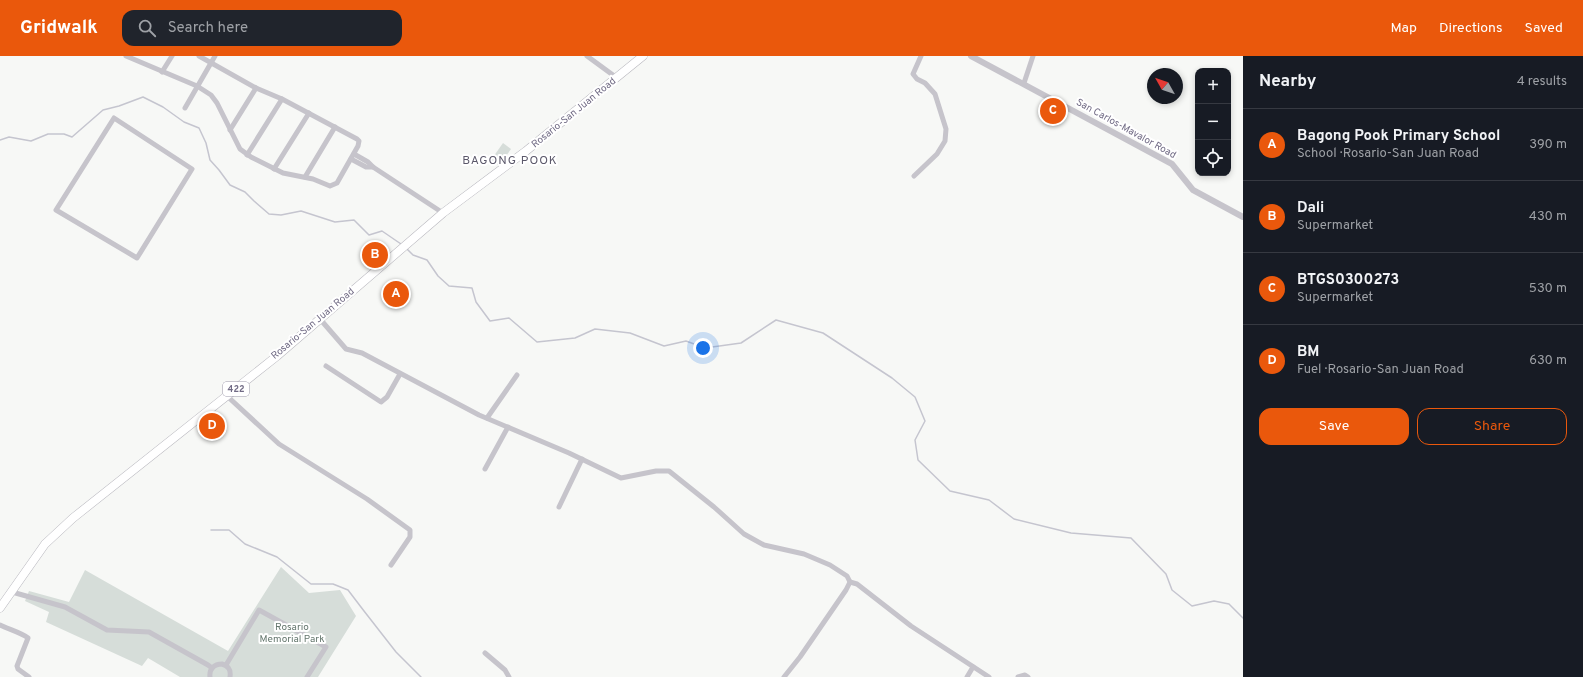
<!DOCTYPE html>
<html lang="en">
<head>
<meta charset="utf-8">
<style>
	:root { --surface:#171b24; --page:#20242c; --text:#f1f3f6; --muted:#9ea1a6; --line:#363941; --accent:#ea580c }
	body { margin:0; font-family:Overpass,sans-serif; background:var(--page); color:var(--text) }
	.controls { position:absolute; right:12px; top:12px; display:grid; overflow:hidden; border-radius:8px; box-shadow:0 2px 6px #0003 }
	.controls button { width:36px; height:36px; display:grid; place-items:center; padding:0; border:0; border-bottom:1px solid var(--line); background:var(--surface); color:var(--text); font:20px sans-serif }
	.compass { position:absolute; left:1147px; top:12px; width:36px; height:36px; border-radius:50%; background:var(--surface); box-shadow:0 2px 6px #0003; rotate:310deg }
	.you { position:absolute; left:703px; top:292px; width:14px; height:14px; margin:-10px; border:3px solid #fff; border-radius:50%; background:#1a73e8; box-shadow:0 0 0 6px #1a73e833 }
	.badge { display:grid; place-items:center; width:26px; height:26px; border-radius:50%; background:var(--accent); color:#fff; font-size:13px; font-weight:700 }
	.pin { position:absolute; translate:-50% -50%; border:2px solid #fff; box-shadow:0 1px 4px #0006 }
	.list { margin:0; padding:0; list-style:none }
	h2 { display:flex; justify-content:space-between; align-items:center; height:52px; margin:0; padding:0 16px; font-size:17px }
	h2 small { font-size:13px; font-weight:400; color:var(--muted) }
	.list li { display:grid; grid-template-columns:26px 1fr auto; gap:12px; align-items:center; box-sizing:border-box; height:72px; padding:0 16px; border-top:1px solid var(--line) }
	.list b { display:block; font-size:15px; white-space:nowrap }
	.list p { margin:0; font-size:13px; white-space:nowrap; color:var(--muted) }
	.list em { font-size:13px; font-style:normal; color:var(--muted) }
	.actions { display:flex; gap:8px; padding:12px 16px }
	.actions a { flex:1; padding:9px 0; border:1px solid var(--accent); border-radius:12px; text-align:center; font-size:14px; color:var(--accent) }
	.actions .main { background:var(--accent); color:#fff }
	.icon { flex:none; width:22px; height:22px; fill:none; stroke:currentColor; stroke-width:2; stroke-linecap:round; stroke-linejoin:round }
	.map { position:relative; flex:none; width:1243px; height:621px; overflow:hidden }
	header { display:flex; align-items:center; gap:24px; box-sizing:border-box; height:56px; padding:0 20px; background:var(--accent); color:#fff }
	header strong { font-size:19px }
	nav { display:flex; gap:22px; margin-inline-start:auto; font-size:14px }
	.search { width:280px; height:36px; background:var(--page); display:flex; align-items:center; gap:10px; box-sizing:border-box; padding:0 14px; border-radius:12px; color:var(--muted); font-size:15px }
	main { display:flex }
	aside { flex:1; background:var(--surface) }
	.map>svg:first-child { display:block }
	.green { fill:#d6ddd9 }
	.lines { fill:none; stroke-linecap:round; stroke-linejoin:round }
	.stream { stroke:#c5c5cf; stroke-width:1.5 }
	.primary-casing { stroke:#b7b6bd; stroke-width:9 }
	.minor { stroke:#c6c4cb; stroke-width:5 }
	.tertiary { stroke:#c6c4cb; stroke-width:6 }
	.primary { stroke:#fff; stroke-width:8 }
	.labels { text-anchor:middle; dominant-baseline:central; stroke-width:4; stroke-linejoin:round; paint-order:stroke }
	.shield { fill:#fff; stroke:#9b97a9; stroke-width:1 }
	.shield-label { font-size:9px; font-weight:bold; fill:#706a84 }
	.street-label { font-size:10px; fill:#706a84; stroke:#fff }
	.park-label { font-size:10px; fill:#65776e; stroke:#fff }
	.quarter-label { font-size:12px; letter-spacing:1px; fill:#5b586a; stroke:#fff }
</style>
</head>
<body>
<header>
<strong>Gridwalk</strong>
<div class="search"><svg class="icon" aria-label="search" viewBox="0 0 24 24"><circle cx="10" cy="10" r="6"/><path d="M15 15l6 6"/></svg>Search here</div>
<nav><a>Map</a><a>Directions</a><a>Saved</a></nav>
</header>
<main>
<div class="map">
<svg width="1243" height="621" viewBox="0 0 1243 621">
	<rect width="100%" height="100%" fill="#f7f8f6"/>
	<g class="green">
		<path d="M 503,87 L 511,93 L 499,110 L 491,104 Z"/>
		<path d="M 281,511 L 309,537 L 340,534 L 356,560 L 318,621 L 180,621 L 148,602 L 142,610 L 46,566 L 49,556 L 25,545 L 29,535 L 69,546 L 85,514 L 228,595 Z"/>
	</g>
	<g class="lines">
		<g class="stream">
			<path d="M 0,84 L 9,81 L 31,85 L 48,78 L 64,78 L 72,81 L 103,54 L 119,50 L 143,41 L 163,51 L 184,66 L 199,72 L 206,87 L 210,104 L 219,114 L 230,129 L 245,136 L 254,145 L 269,158 L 281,159 L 301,155 L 335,166 L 354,164 L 369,179 L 382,175 L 401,188"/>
			<path d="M 407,193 L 413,199 L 427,204 L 438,220 L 449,230 L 472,232 L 476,246 L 490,265 L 509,262 L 537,286 L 575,282 L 595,273 L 630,277 L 664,290 L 686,285 L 705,292 L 741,287 L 776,264 L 823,277 L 892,322 L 915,341 L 925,365 L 915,384 L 918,404 L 950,435 L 989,444 L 1014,463 L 1071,477 L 1131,482 L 1166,518 L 1172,534 L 1192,550 L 1214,545 L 1229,548 L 1243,562"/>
			<path d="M 211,474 L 229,474 L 245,488 L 277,501 L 311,528 L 333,528 L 348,534 L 364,555 L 396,596 L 421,621"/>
		</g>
		<g class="primary-casing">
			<path id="primary" d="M 0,552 L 45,488 L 73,462 L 277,300 L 443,157 L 526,95 L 643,0"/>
		</g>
		<g class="minor">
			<path d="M 126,0 L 197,30 L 211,39 L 217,47 L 240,93 L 251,101 L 283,117 L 313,123 L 330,130 L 337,127 L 358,90 L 359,85 L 357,83 L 282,43 L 256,32 L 199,0"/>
			<path d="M 587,0 L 617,22"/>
			<path d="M 162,16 L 172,0"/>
			<path d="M 1024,27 L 1033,0"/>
			<path d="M 185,52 L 215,0"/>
			<path d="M 114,62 L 192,113 L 137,202 L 56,154 Z"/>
			<path d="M 230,74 L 256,32"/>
			<path d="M 354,98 L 368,106 L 373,111 L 443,157"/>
			<path d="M 247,99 L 282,43"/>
			<path d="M 351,103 L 366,111 L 373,111"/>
			<path d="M 274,113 L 309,57"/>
			<path d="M 914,120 L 937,98 L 945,85 L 946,73 L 935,38 L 925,27 L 917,23 L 913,18 L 921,0"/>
			<path d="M 305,121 L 335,71"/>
			<path d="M 320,263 L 346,293 L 362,297 L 479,359 L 569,397 L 621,422 L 656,415 L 669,415 L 714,451 L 744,478 L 764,489 L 804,498 L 830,509 L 847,520 L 850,526 L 846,534 L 800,601 L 784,621"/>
			<path d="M 326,310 L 381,346 L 387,341 L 400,318"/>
			<path d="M 227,340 L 279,388 L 367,443 L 410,474 L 410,481 L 391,509"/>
			<path d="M 487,362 L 517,319"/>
			<path d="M 485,413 L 508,371"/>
			<path d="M 559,451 L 582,403"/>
			<path d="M 850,526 L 857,528 L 911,570 L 989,621"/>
			<path d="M 12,536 L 65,551 L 107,574 L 149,576 L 208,609 L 212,612"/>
			<path d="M 0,569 C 8,573 22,577 28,582 L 17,610 L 18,613 L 29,621"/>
			<path d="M 485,597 L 505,614 L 509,621"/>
			<path d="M 226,609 L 259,554 L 326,591 L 307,621"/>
			<path d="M 210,621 C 209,613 214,608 222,608 C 229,610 231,614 230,621"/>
			<path d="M 967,621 L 973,611"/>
			<path d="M 1018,621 L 1025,619 L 1028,621"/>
		</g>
		<path class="tertiary" d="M 971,0 L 1172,108 L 1193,134 L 1243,161"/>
		<use href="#primary" class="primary"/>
	</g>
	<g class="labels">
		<rect class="shield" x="223" y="326" width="26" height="14" rx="3"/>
		<g class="shield-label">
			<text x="236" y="333">422</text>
		</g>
		<g class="street-label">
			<text transform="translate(574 57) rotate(-39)">Rosario-San Juan Road</text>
			<text transform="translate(1126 73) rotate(29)">San Carlos-Mavalor Road</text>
			<text transform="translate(313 268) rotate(-40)">Rosario-San Juan Road</text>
		</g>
		<g class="park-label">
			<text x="292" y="571">Rosario<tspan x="292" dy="12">Memorial Park</tspan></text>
		</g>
		<g class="quarter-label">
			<text x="510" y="105">BAGONG POOK</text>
		</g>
	</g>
</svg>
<div class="controls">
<button>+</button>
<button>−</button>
<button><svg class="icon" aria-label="locate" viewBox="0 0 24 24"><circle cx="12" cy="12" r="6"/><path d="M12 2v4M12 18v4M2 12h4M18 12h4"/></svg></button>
</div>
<svg class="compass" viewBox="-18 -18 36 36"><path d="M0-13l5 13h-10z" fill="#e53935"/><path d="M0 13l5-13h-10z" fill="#9ea1a6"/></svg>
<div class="you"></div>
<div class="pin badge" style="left:396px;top:238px">A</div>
<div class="pin badge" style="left:375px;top:199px">B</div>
<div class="pin badge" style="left:1053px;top:55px">C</div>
<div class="pin badge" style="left:212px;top:370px">D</div>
</div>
<aside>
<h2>Nearby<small>4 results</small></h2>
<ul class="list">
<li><span class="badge">A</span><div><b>Bagong Pook Primary School</b><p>School · Rosario-San Juan Road</p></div><em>390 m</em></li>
<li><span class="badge">B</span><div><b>Dali</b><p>Supermarket</p></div><em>430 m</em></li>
<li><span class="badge">C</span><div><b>BTGS0300273</b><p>Supermarket</p></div><em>530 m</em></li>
<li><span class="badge">D</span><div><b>BM</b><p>Fuel · Rosario-San Juan Road</p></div><em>630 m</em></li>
</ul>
<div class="actions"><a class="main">Save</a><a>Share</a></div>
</aside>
</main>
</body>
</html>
